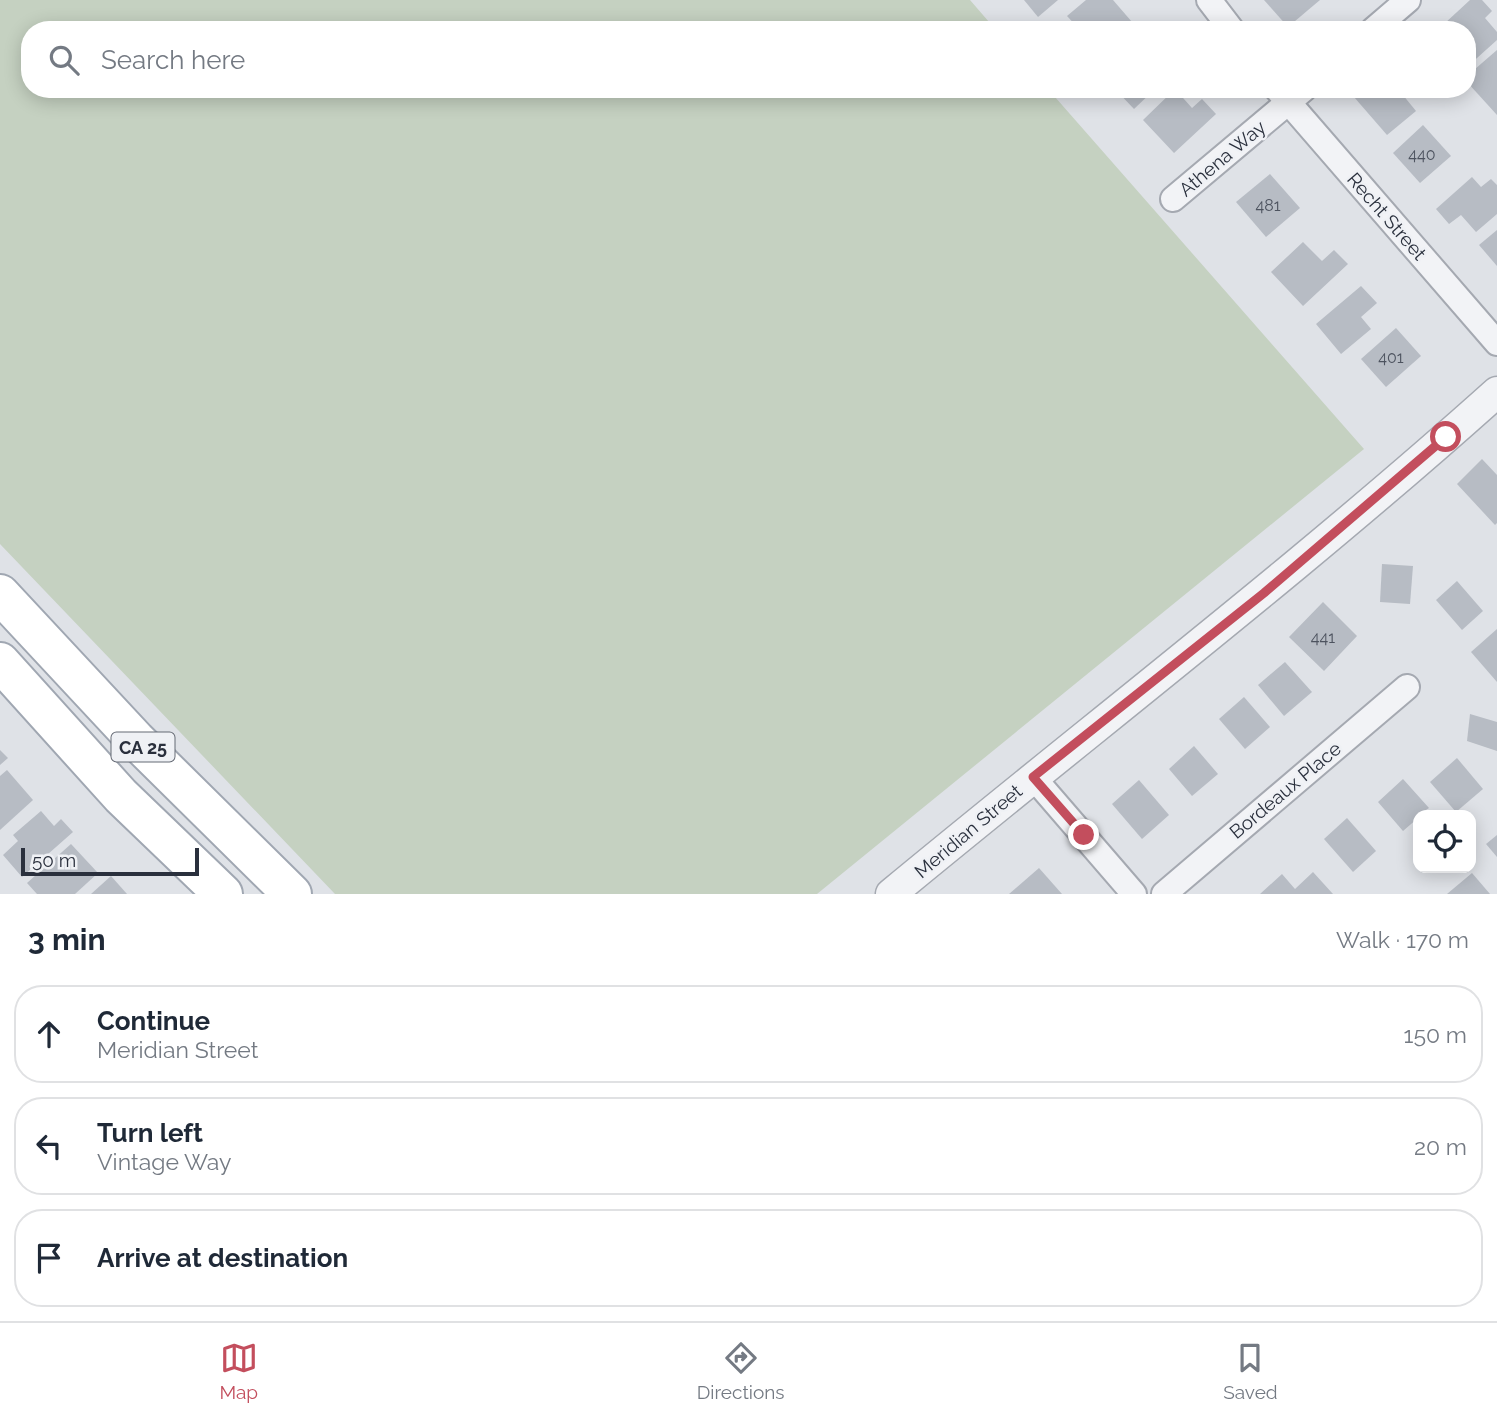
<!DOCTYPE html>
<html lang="en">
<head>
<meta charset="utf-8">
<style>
	:root { --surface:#fff; --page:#f2f2f3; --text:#1f2937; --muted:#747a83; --line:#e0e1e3; --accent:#c34e5d }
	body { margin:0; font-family:Raleway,sans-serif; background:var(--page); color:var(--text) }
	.controls { position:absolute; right:21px; bottom:21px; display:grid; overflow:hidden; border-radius:14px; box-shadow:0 4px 18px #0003 }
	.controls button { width:63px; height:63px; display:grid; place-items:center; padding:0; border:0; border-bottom:2px solid var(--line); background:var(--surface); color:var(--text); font:35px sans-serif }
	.scale { position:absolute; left:21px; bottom:18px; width:178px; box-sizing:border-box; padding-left:7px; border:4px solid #2a303d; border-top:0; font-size:19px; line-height:24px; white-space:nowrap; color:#2a303d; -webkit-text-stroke:5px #eff1f5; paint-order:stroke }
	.stop { position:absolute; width:21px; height:21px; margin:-16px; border:5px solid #c34e5d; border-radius:50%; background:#fff }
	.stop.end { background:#c34e5d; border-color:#fff; box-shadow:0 2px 7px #0008 }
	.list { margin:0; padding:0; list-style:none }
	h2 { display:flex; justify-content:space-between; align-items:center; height:91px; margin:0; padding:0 28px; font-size:30px }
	h2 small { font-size:23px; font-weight:400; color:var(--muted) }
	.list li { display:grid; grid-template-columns:46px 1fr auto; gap:21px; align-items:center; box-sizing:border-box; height:98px; margin:0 14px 14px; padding:0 14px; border:2px solid var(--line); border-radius:28px }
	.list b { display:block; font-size:26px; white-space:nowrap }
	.list p { margin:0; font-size:23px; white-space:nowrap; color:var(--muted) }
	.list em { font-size:23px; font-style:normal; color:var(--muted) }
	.icon { flex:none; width:38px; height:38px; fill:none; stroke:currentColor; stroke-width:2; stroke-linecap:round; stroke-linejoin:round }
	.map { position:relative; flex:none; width:1497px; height:894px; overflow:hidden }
	.search { position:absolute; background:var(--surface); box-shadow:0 4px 18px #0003; left:21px; right:21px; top:21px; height:77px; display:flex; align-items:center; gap:18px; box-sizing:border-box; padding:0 24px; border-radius:28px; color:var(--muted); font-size:26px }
	.sheet { height:427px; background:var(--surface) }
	nav { display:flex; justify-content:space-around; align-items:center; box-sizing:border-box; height:98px; border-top:2px solid var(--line); background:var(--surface); font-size:19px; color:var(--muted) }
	nav a { display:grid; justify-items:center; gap:4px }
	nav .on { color:var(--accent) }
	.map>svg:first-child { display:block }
	.green { fill:#c5d1c1 }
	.building { fill:#b7bcc4 }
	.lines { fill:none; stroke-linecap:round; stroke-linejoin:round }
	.minor-casing { stroke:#a5a9b1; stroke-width:28 }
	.tertiary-casing { stroke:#a5a9b1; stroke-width:33 }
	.primary-casing { stroke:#a0a7b2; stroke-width:42 }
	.minor { stroke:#f2f3f6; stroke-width:24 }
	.tertiary { stroke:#f2f3f6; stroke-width:30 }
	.primary { stroke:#fff; stroke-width:38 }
	.route { stroke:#c34e5d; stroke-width:9 }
	.labels { text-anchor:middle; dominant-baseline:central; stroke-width:5; stroke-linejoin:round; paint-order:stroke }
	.number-label { font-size:16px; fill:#4d535f }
	.shield { fill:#eff1f5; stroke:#656a74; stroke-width:2 }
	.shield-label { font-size:18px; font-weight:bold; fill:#2a303d }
	.street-label { font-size:19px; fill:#2a303d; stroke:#eff1f5 }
</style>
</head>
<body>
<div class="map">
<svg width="1497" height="894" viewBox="0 0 1497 894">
	<rect width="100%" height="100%" fill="#dfe2e7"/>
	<path class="green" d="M 0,0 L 970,0 L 996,30 L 30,30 L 30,89 L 1048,89 L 1364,449 L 817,894 L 335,894 L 0,544 Z"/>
	<g class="building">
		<path d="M 1024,0 L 1058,0 L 1038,17 Z"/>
		<path d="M 1086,0 L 1113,0 L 1132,22 L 1123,30 L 1080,30 L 1067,16 Z"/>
		<path d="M 1264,0 L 1320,0 L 1288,27 Z"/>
		<path d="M 1470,0 L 1482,0 L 1492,11 L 1485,18 L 1497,32 L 1497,40 L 1467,67 L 1467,30 L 1449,30 L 1444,24 Z"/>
		<path d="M 1497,50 L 1497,115 L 1467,82 L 1467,76 Z"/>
		<path d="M 1115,89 L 1155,89 L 1134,109 Z"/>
		<path d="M 1175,89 L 1192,108 L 1202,99 L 1216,114 L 1174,153 L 1143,120 Z"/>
		<path d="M 1363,89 L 1398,89 L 1416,111 L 1387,135 L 1354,97 Z"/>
		<path d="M 1423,125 L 1451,156 L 1420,183 L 1393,153 Z"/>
		<path d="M 1270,174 L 1300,208 L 1266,237 L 1236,202 Z"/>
		<path d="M 1472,177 L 1481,187 L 1491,179 L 1497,185 L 1497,214 L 1476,232 L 1461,215 L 1449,224 L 1436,209 Z"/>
		<path d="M 1497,230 L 1497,266 L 1479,245 Z"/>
		<path d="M 1303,242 L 1322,261 L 1334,250 L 1348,264 L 1303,306 L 1271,272 Z"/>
		<path d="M 1361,286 L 1377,303 L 1361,317 L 1371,329 L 1341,354 L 1316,324 Z"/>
		<path d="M 1396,328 L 1421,356 L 1386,387 L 1361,359 Z"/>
		<path d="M 1482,459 L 1497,475 L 1497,523 L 1495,525 L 1457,484 Z"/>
		<path d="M 1382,564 L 1413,566 L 1410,604 L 1380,602 Z"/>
		<path d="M 1457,581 L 1483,611 L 1462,630 L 1436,600 Z"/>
		<path d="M 1323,602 L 1357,636 L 1324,671 L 1289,637 Z"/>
		<path d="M 1497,629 L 1497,682 L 1471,652 Z"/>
		<path d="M 1285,662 L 1312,692 L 1284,716 L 1258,685 Z"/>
		<path d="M 1244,697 L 1270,727 L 1245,749 L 1219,719 Z"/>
		<path d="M 1470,714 L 1497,722 L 1497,751 L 1467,741 Z"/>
		<path d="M 1194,746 L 1218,774 L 1192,796 L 1169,769 Z"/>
		<path d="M 0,750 L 8,758 L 0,765 Z"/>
		<path d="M 1457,758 L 1483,789 L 1456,812 L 1430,782 Z"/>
		<path d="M 7,770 L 33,800 L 0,830 L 0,776 Z"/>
		<path d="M 1403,779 L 1429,808 L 1418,815 L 1418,818 L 1403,831 L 1378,802 Z"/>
		<path d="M 1139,780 L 1169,815 L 1142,839 L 1112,804 Z"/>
		<path d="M 41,811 L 54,826 L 61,819 L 73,832 L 22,877 L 3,855 L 18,841 L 13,835 Z"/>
		<path d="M 1347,818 L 1376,851 L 1353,872 L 1324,839 Z"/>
		<path d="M 1497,835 L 1497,857 L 1486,844 Z"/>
		<path d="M 71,844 L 98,873 L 75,894 L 37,894 L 27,883 Z"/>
		<path d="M 1039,868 L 1062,894 L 1009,894 Z"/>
		<path d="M 1313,872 L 1333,894 L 1260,894 L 1282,874 L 1295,889 Z"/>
		<path d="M 1472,873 L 1490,894 L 1447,894 Z"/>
		<path d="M 111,876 L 127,894 L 91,894 Z"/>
	</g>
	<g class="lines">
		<g class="minor-casing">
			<g id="minor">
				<path d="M 1209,0 L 1232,30"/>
				<path d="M 1373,30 L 1408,0"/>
				<path d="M 1277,89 L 1497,343"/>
				<path d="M 1173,199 L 1304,89"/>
				<path d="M 1033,777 L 1134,894"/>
				<path d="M 1164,894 L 1407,687"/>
			</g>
		</g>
		<g class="tertiary-casing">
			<path id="tertiary" d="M 891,894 C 1093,727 1302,567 1497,392"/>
		</g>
		<g class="primary-casing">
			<g id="primary">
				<path d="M 0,594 L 136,740 L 292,894"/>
				<path d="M 0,662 L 121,796 L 223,894"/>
			</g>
		</g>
		<use href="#minor" class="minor"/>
		<use href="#tertiary" class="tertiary"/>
		<use href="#primary" class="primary"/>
	</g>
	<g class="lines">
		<path class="route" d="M 1084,835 L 1033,777 L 1264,593 L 1446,437"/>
	</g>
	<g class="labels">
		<g class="number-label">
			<text x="1422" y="154">440</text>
			<text x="1268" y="205">481</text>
			<text x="1391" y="357">401</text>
			<text x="1323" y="637">441</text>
		</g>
		<rect class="shield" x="111.5" y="732.5" width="63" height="29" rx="5"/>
		<g class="shield-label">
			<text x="143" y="747">CA 25</text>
		</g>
		<g class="street-label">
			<text transform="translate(1222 158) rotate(-40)">Athena Way</text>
			<text transform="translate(1387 216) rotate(49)">Recht Street</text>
			<text transform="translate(1285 790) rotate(-40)">Bordeaux Place</text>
			<text transform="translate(968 831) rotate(-40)">Meridian Street</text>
		</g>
	</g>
</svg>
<div class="controls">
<button><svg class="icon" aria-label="locate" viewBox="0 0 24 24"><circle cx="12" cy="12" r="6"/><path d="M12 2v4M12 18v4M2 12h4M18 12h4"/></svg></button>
</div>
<div class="scale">50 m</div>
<div class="stop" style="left:1446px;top:437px"></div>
<div class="stop end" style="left:1084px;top:835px"></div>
<div class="search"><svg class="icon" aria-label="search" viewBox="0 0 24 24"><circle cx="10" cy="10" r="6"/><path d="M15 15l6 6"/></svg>Search here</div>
</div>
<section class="sheet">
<h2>3 min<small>Walk · 170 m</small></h2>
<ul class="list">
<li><svg class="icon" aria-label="ahead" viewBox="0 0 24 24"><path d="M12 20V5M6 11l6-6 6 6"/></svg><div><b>Continue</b><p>Meridian Street</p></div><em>150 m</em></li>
<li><svg class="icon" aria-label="left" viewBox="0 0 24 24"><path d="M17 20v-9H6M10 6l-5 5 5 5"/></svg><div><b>Turn left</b><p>Vintage Way</p></div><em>20 m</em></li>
<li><svg class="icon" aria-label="arrive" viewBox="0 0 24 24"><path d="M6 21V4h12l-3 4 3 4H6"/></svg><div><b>Arrive at destination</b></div></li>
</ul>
</section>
<nav>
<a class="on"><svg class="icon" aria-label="map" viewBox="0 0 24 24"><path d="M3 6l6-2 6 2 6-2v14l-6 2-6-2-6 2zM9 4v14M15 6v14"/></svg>Map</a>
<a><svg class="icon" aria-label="directions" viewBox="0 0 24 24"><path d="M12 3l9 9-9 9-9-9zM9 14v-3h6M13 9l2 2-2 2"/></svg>Directions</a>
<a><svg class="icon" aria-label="saved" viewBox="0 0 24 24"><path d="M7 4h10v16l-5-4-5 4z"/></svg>Saved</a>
</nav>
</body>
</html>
